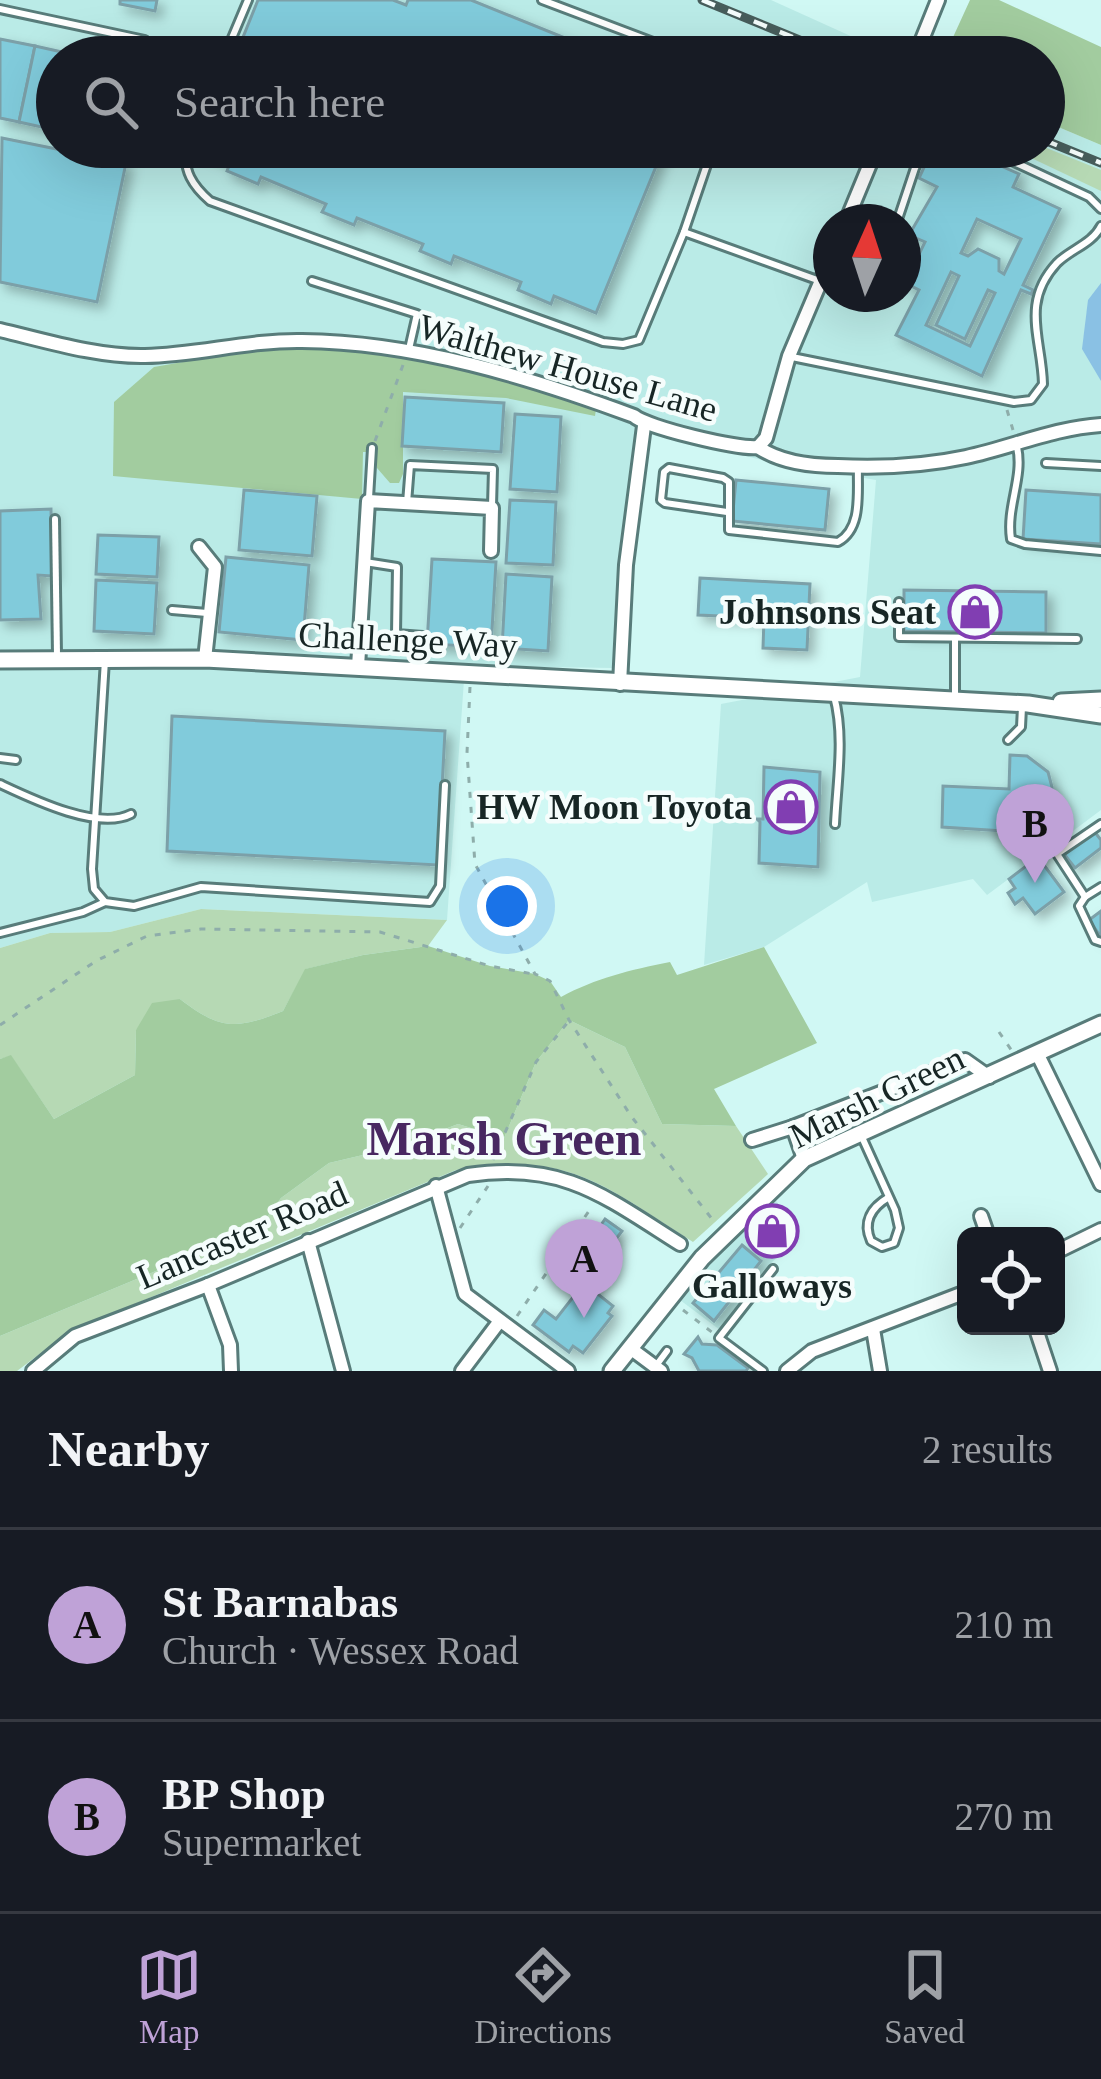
<!DOCTYPE html>
<html lang="en">
<head>
<meta charset="utf-8">
<style>
	:root { --surface:#171b24; --page:#20242c; --text:#f1f3f6; --muted:#9ea1a6; --line:#363941; --accent:#bfa2d7 }
	body { margin:0; font-family:"Times New Roman",serif; background:var(--page); color:var(--text) }
	.controls { position:absolute; right:36px; bottom:36px; display:grid; overflow:hidden; border-radius:18px; box-shadow:0 12px 48px #0002 }
	.controls button { width:108px; height:108px; display:grid; place-items:center; padding:0; border:0; border-bottom:3px solid var(--line); background:var(--surface); color:var(--text); font:60px sans-serif }
	.compass { position:absolute; left:813px; top:204px; width:108px; height:108px; border-radius:50%; background:var(--surface); box-shadow:0 12px 48px #0002; rotate:3deg }
	.you { position:absolute; left:507px; top:906px; width:42px; height:42px; margin:-30px; border:9px solid #fff; border-radius:50%; background:#1a73e8; box-shadow:0 0 0 18px #1a73e833 }
	.badge { display:grid; place-items:center; width:78px; height:78px; border-radius:50%; background:var(--accent); color:#111; font-size:39px; font-weight:700 }
	.pin { position:absolute; translate:-50% -99px; filter:drop-shadow(0 3px 6px #0008) }
	.pin::after { content:''; position:absolute; top:63px; width:42px; height:36px; background:inherit; clip-path:polygon(0 0,100% 0,50% 100%) }
	.list { margin:0; padding:0; list-style:none }
	h2 { display:flex; justify-content:space-between; align-items:center; height:156px; margin:0; padding:0 48px; font-size:51px }
	h2 small { font-size:39px; font-weight:400; color:var(--muted) }
	.list li { display:grid; grid-template-columns:78px 1fr auto; gap:36px; align-items:center; box-sizing:border-box; height:192px; padding:0 48px; border-top:3px solid var(--line) }
	.list b { display:block; font-size:45px; white-space:nowrap }
	.list p { margin:0; font-size:39px; white-space:nowrap; color:var(--muted) }
	.list em { font-size:39px; font-style:normal; color:var(--muted) }
	.icon { flex:none; width:66px; height:66px; fill:none; stroke:currentColor; stroke-width:2; stroke-linecap:round; stroke-linejoin:round }
	.map { position:relative; flex:none; width:1101px; height:1371px; overflow:hidden }
	.search { position:absolute; background:var(--surface); box-shadow:0 12px 48px #0002; left:36px; right:36px; top:36px; height:132px; display:flex; align-items:center; gap:30px; box-sizing:border-box; padding:0 42px; border-radius:66px; color:var(--muted); font-size:45px }
	.sheet { height:540px; background:var(--surface) }
	nav { display:flex; justify-content:space-around; align-items:center; box-sizing:border-box; height:168px; border-top:3px solid var(--line); background:var(--surface); font-size:33px; color:var(--muted) }
	nav a { display:grid; justify-items:center; gap:6px }
	nav .on { color:var(--accent) }
	.map>svg:first-child { display:block }
	.built { fill:#baebe7; fill-rule:evenodd }
	.green { fill:#b6d9b4 }
	.forest { fill:#a2cc9f }
	.water { fill:#8ac1e4 }
	.building { fill:#81cbdb; stroke:#7ca0a8; stroke-width:3; fill-rule:evenodd; filter:url(#shadow) }
	.lines { fill:none; stroke-linecap:round; stroke-linejoin:round }
	.service-casing { stroke:#587c7a; stroke-width:12 }
	.minor-casing { stroke:#587c7a; stroke-width:18 }
	.tertiary-casing { stroke:#587c7a; stroke-width:21 }
	.path { stroke:#8eadaa; stroke-width:3; stroke-dasharray:6 9; stroke-linecap:butt }
	.service { stroke:#fff; stroke-width:6 }
	.minor { stroke:#fff; stroke-width:12 }
	.tertiary { stroke:#fff; stroke-width:15 }
	.rail-casing { stroke:#475d5b; stroke-width:9 }
	.rail { stroke:#f5fdfc; stroke-width:4.5; stroke-dasharray:14; stroke-linecap:butt }
	.labels { text-anchor:middle; dominant-baseline:central; stroke-width:9; stroke-linejoin:round; paint-order:stroke }
	.street-label { font-size:36px; fill:#172625; stroke:#f5fdfc }
	.poi-label { font-size:36px; font-weight:bold; fill:#172625; stroke:#f5fdfc; text-anchor:end }
	.district-label { font-size:48px; font-weight:bold; fill:#482861; stroke:#f5fdfc }
</style>
</head>
<body>
<div class="map">
<svg width="1101" height="1371" viewBox="0 0 1101 1371">
	<defs>
		<filter id="shadow"><feDropShadow dx="6" dy="6" stdDeviation="6" flood-color="#0004"/></filter>
	</defs>
	<rect width="100%" height="100%" fill="#d0f8f4"/>
	<g class="built">
		<path d="M 0,0 L 771,0 L 897,57 L 57,57 L 57,147 L 1044,147 L 1044,121 L 1101,145 L 1101,810 L 987,895 L 973,879 L 872,902 L 867,882 L 764,947 L 704,965 L 721,704 L 860,677 L 876,480 L 770,462 L 640,430 L 618,563 L 613,668 L 465,666 L 447,920 L 201,909 L 110,932 L 50,933 L 0,948 ZM 831,222 L 903,222 L 903,294 L 831,294 Z"/>
		<path d="M 775,1199 L 800,1239 L 773,1261 L 720,1330 L 680,1300 L 739,1228 Z"/>
	</g>
	<g class="green">
		<path d="M 1008,147 L 1044,147 L 1101,170 L 1101,191 Z"/>
		<path d="M 201,909 L 447,920 L 428,946 L 363,955 L 306,969 L 283,1011 C 236,1030 220,1030 180,999 L 136,1030 L 135,1075 L 54,1119 L 11,1056 L 0,1059 L 0,948 L 50,933 L 110,932 Z"/>
		<path d="M 569,1020 L 625,1047 L 662,1124 L 736,1126 L 768,1174 L 693,1242 C 603,1185 568,1150 456,1170 L 70,1331 L 17,1371 L 0,1371 L 0,1336 L 259,1228 L 281,1198 L 329,1163 L 401,1146 L 458,1124 L 504,1138 L 536,1062 Z"/>
	</g>
	<g class="forest">
		<path d="M 970,0 L 999,0 L 1101,47 L 1101,145 L 1044,121 L 1044,57 L 944,57 Z"/>
		<path d="M 269,347 C 384,347 488,373 596,409 L 595,416 L 506,398 L 403,392 L 403,474 L 399,483 L 390,483 L 377,468 L 376,452 L 363,452 L 362,499 L 113,476 L 114,402 L 154,367 Z"/>
		<path d="M 428,946 L 490,966 L 535,974 L 550,981 L 561,997 C 596,978 630,970 670,962 L 677,975 L 764,947 L 817,1043 L 714,1089 L 736,1126 L 662,1124 L 625,1047 L 569,1020 L 536,1062 L 504,1138 L 458,1124 L 401,1146 L 329,1163 L 281,1198 L 259,1228 L 0,1336 L 0,1059 L 11,1055 L 54,1119 L 135,1075 L 136,1030 L 152,1003 L 180,999 C 220,1030 236,1030 283,1011 L 305,969 L 363,955 Z"/>
	</g>
	<path class="water" d="M 1101,283 L 1101,381 L 1082,349 L 1088,300 Z"/>
	<g class="building">
		<path d="M 120,0 L 157,0 L 155,11 L 120,4 Z"/>
		<path d="M 258,0 L 393,0 L 406,5 L 408,0 L 471,0 L 612,57 L 235,57 Z"/>
		<path d="M 0,39 L 35,46 L 19,122 L 0,118 Z"/>
		<path d="M 35,46 L 71,54 L 57,57 L 55,130 L 19,122 Z"/>
		<path d="M 2,138 L 126,163 L 97,302 L 0,282 Z"/>
		<path d="M 198,147 L 664,147 L 596,313 L 554,296 L 551,304 L 518,290 L 521,282 L 454,256 L 451,264 L 420,251 L 423,244 L 357,218 L 354,225 L 322,212 L 326,204 L 261,177 L 258,184 L 227,171 L 230,163 Z"/>
		<path d="M 958,147 L 1019,174 L 1013,187 L 1060,209 L 1023,285 L 1033,290 L 1031,294 L 1021,290 L 982,376 L 896,335 L 919,290 L 905,283 L 925,242 L 909,235 L 937,187 L 919,178 L 933,148 L 953,158 ZM 977,219 L 1021,239 L 1004,274 L 999,271 L 999,259 L 978,249 L 968,256 L 961,253 ZM 951,272 L 959,276 L 936,325 L 965,339 L 988,290 L 995,293 L 970,346 L 926,325 Z"/>
		<path d="M 405,397 L 504,403 L 501,452 L 402,446 Z"/>
		<path d="M 515,414 L 561,417 L 557,492 L 510,489 Z"/>
		<path d="M 736,480 L 829,489 L 825,530 L 732,521 Z"/>
		<path d="M 244,490 L 317,496 L 312,556 L 239,550 Z"/>
		<path d="M 1026,490 L 1101,495 L 1101,544 L 1023,539 Z"/>
		<path d="M 510,500 L 556,502 L 553,565 L 506,563 Z"/>
		<path d="M 51,509 L 52,576 L 38,575 L 41,619 L 0,620 L 0,511 Z"/>
		<path d="M 98,535 L 159,537 L 157,577 L 96,574 Z"/>
		<path d="M 226,557 L 309,565 L 303,640 L 219,632 Z"/>
		<path d="M 432,559 L 496,562 L 491,647 L 427,644 Z"/>
		<path d="M 506,574 L 552,577 L 548,651 L 502,648 Z"/>
		<path d="M 700,578 L 810,584 L 807,650 L 763,648 L 764,618 L 698,615 Z"/>
		<path d="M 96,580 L 157,583 L 154,634 L 94,631 Z"/>
		<path d="M 904,590 L 1046,592 L 1046,633 L 904,631 Z"/>
		<path d="M 172,716 L 445,731 L 438,865 L 167,851 Z"/>
		<path d="M 1010,755 L 1027,756 L 1048,772 L 1052,787 L 1052,834 L 942,827 L 943,786 L 1009,789 Z"/>
		<path d="M 764,767 L 820,772 L 818,867 L 759,863 L 760,822 L 757,819 L 763,819 Z"/>
		<path d="M 1094,831 L 1101,840 L 1101,848 L 1075,868 L 1064,854 Z"/>
		<path d="M 1038,857 L 1064,892 L 1035,914 L 1023,898 L 1015,904 L 1008,893 L 1015,888 L 1009,879 Z"/>
		<path d="M 1101,911 L 1101,937 L 1089,920 Z"/>
		<path d="M 775,1216 L 787,1231 L 761,1251 L 749,1236 Z"/>
		<path d="M 605,1219 L 622,1231 L 611,1246 L 594,1235 Z"/>
		<path d="M 742,1245 L 761,1261 L 714,1321 L 693,1303 Z"/>
		<path d="M 584,1283 L 613,1306 L 608,1313 L 612,1316 L 583,1353 L 573,1346 L 569,1352 L 533,1325 L 544,1310 L 556,1319 Z"/>
		<path d="M 698,1337 L 702,1344 L 717,1345 L 748,1368 L 746,1371 L 699,1371 L 692,1358 L 684,1354 Z"/>
	</g>
	<g class="lines">
		<g class="service-casing">
			<g id="service">
				<path d="M 542,0 L 693,57"/>
				<path d="M 0,9 L 145,40"/>
				<path d="M 224,57 L 248,0"/>
				<path d="M 188,147 C 181,170 194,187 210,201 L 603,342 L 623,344 L 639,340 L 684,232 L 713,147"/>
				<path d="M 982,147 L 1089,197 L 1101,209"/>
				<path d="M 897,222 L 915,168 L 926,147"/>
				<path d="M 684,232 L 820,281"/>
				<path d="M 312,281 L 417,314 L 409,349"/>
				<path d="M 792,357 L 1014,402 L 1031,400 L 1043,384 C 1042,339 1020,303 1057,263 C 1071,249 1092,244 1101,226"/>
				<path d="M 1017,447 C 1024,477 1006,507 1011,539 L 1025,544 L 1101,551"/>
				<path d="M 1046,463 L 1101,466"/>
				<path d="M 369,498 L 372,448"/>
				<path d="M 407,503 L 410,465 L 493,469 L 492,506"/>
				<path d="M 727,512 L 665,503 L 661,500 L 664,472 L 669,468 L 723,478 L 729,482 L 729,530 L 838,542 C 863,528 857,492 858,467"/>
				<path d="M 55,519 L 57,655"/>
				<path d="M 365,562 L 397,567 L 396,634 L 423,636"/>
				<path d="M 899,602 L 899,637 L 1077,639"/>
				<path d="M 172,610 L 207,613"/>
				<path d="M 105,660 L 92,869 L 94,889 L 105,902 L 134,906 L 201,887 L 430,902 L 440,886 L 445,785"/>
				<path d="M 834,696 C 845,737 837,781 835,824"/>
				<path d="M 955,696 L 955,638"/>
				<path d="M 1008,740 L 1021,727 L 1022,707"/>
				<path d="M 0,758 L 16,760"/>
				<path d="M 0,784 C 32,799 98,831 131,814"/>
				<path d="M 1101,824 L 1057,854 L 1085,897 L 1101,887"/>
				<path d="M 1085,897 L 1079,906 L 1095,940 L 1101,942"/>
				<path d="M 0,933 L 83,912 L 105,902"/>
				<path d="M 861,1135 L 895,1210 L 899,1228 L 894,1243 L 882,1247 L 871,1241 C 862,1221 872,1207 889,1197"/>
				<path d="M 655,1367 L 667,1351"/>
				<path d="M 763,1371 L 719,1338 L 773,1269"/>
			</g>
		</g>
		<g class="minor-casing">
			<g id="minor">
				<path d="M 915,57 L 938,0"/>
				<path d="M 846,222 L 877,147"/>
				<path d="M 0,330 C 46,341 98,357 145,356 C 198,355 249,340 302,341 C 414,342 529,377 634,416 C 646,427 740,450 758,447"/>
				<path d="M 758,447 C 781,463 811,466 838,466 C 881,468 924,466 966,457 C 1012,447 1054,428 1101,425"/>
				<path d="M 758,447 L 766,438 L 789,356 L 831,257"/>
				<path d="M 199,547 L 215,567 L 205,659"/>
				<path d="M 358,667 L 368,501 L 492,508 L 491,551"/>
				<path d="M 620,684 L 626,565 L 644,426"/>
				<path d="M 1038,1055 L 1101,1184"/>
				<path d="M 752,1140 L 793,1127"/>
				<path d="M 804,1159 L 793,1127 L 965,1060 L 989,1077"/>
				<path d="M 436,1186 L 465,1294 L 568,1371"/>
				<path d="M 981,1216 L 988,1236"/>
				<path d="M 308,1241 L 343,1371"/>
				<path d="M 1056,1252 L 1101,1230"/>
				<path d="M 208,1285 L 230,1345 L 231,1371"/>
				<path d="M 1035,1326 L 1050,1371"/>
				<path d="M 873,1329 L 880,1371"/>
				<path d="M 630,1348 L 661,1371"/>
				<path d="M 33,1371 L 75,1336 L 208,1285 L 468,1175 C 563,1161 604,1196 680,1244"/>
				<path d="M 462,1371 L 499,1322"/>
				<path d="M 787,1371 L 812,1351 L 966,1292"/>
			</g>
		</g>
		<g class="tertiary-casing">
			<g id="tertiary">
				<path d="M 0,660 L 205,659 L 1028,704 L 1101,715"/>
				<path d="M 1061,702 L 1101,700"/>
				<path d="M 612,1371 L 702,1258 L 804,1159 L 1101,1024"/>
			</g>
		</g>
		<g class="path">
			<path d="M 1007,410 L 1013,430"/>
			<path d="M 375,441 L 403,365"/>
			<path d="M 470,687 L 467,753 L 475,864 L 535,974 L 550,981 L 569,1020 L 631,1116 L 716,1224"/>
			<path d="M 0,1025 L 96,961 L 147,936 L 201,929 L 380,932 L 490,966 L 533,974"/>
			<path d="M 999,1032 L 1012,1051"/>
			<path d="M 493,1160 L 536,1062 L 568,1022"/>
			<path d="M 460,1228 L 488,1186"/>
			<path d="M 683,1310 L 713,1333"/>
			<path d="M 517,1316 L 593,1205"/>
		</g>
		<use href="#service" class="service"/>
		<use href="#minor" class="minor"/>
		<use href="#tertiary" class="tertiary"/>
		<g class="rail-casing">
			<g id="rail">
				<path d="M 702,0 L 841,57"/>
				<path d="M 1044,140 L 1101,163"/>
			</g>
		</g>
		<use href="#rail" class="rail"/>
	</g>
	<defs>
		<g id="shop-ring" transform="scale(2.7)"><circle r="9.5" fill="#f5fdfc" stroke="#813eb2" stroke-width="1.5"/><path d="M-5-2.5h2.3a2.7 3.5 0 0 1 5.4 0H5L5.5 6h-11ZM-1.5-2.5h3a1.5 2.3 0 0 0-3 0Z" fill="#813eb2"/></g>
	</defs>
	<g fill-rule="evenodd">
		<use href="#shop-ring" x="975" y="612"/>
		<use href="#shop-ring" x="791" y="807"/>
		<use href="#shop-ring" x="772" y="1231"/>
	</g>
	<g class="labels">
		<g class="street-label">
			<text transform="translate(568 368) rotate(16)">Walthew House Lane</text>
			<text transform="translate(408 640) rotate(3)">Challenge Way</text>
			<text transform="translate(877 1097) rotate(-26)">Marsh Green</text>
			<text transform="translate(242 1235) rotate(-23)">Lancaster Road</text>
		</g>
		<g class="poi-label">
			<text x="936" y="612">Johnsons Seat</text>
			<text x="752" y="807">HW Moon Toyota</text>
			<text x="772" y="1286" text-anchor="middle">Galloways</text>
		</g>
		<g class="district-label">
			<text x="504" y="1138">Marsh Green</text>
		</g>
	</g>
</svg>
<div class="controls">
<button><svg class="icon" aria-label="locate" viewBox="0 0 24 24"><circle cx="12" cy="12" r="6"/><path d="M12 2v4M12 18v4M2 12h4M18 12h4"/></svg></button>
</div>
<svg class="compass" viewBox="-18 -18 36 36"><path d="M0-13l5 13h-10z" fill="#e53935"/><path d="M0 13l5-13h-10z" fill="#9ea1a6"/></svg>
<div class="you"></div>
<div class="pin badge" style="left:584px;top:1318px">A</div>
<div class="pin badge" style="left:1035px;top:883px">B</div>
<div class="search"><svg class="icon" aria-label="search" viewBox="0 0 24 24"><circle cx="10" cy="10" r="6"/><path d="M15 15l6 6"/></svg>Search here</div>
</div>
<section class="sheet">
<h2>Nearby<small>2 results</small></h2>
<ul class="list">
<li><span class="badge">A</span><div><b>St Barnabas</b><p>Church · Wessex Road</p></div><em>210 m</em></li>
<li><span class="badge">B</span><div><b>BP Shop</b><p>Supermarket</p></div><em>270 m</em></li>
</ul>
</section>
<nav>
<a class="on"><svg class="icon" aria-label="map" viewBox="0 0 24 24"><path d="M3 6l6-2 6 2 6-2v14l-6 2-6-2-6 2zM9 4v14M15 6v14"/></svg>Map</a>
<a><svg class="icon" aria-label="directions" viewBox="0 0 24 24"><path d="M12 3l9 9-9 9-9-9zM9 14v-3h6M13 9l2 2-2 2"/></svg>Directions</a>
<a><svg class="icon" aria-label="saved" viewBox="0 0 24 24"><path d="M7 4h10v16l-5-4-5 4z"/></svg>Saved</a>
</nav>
</body>
</html>
